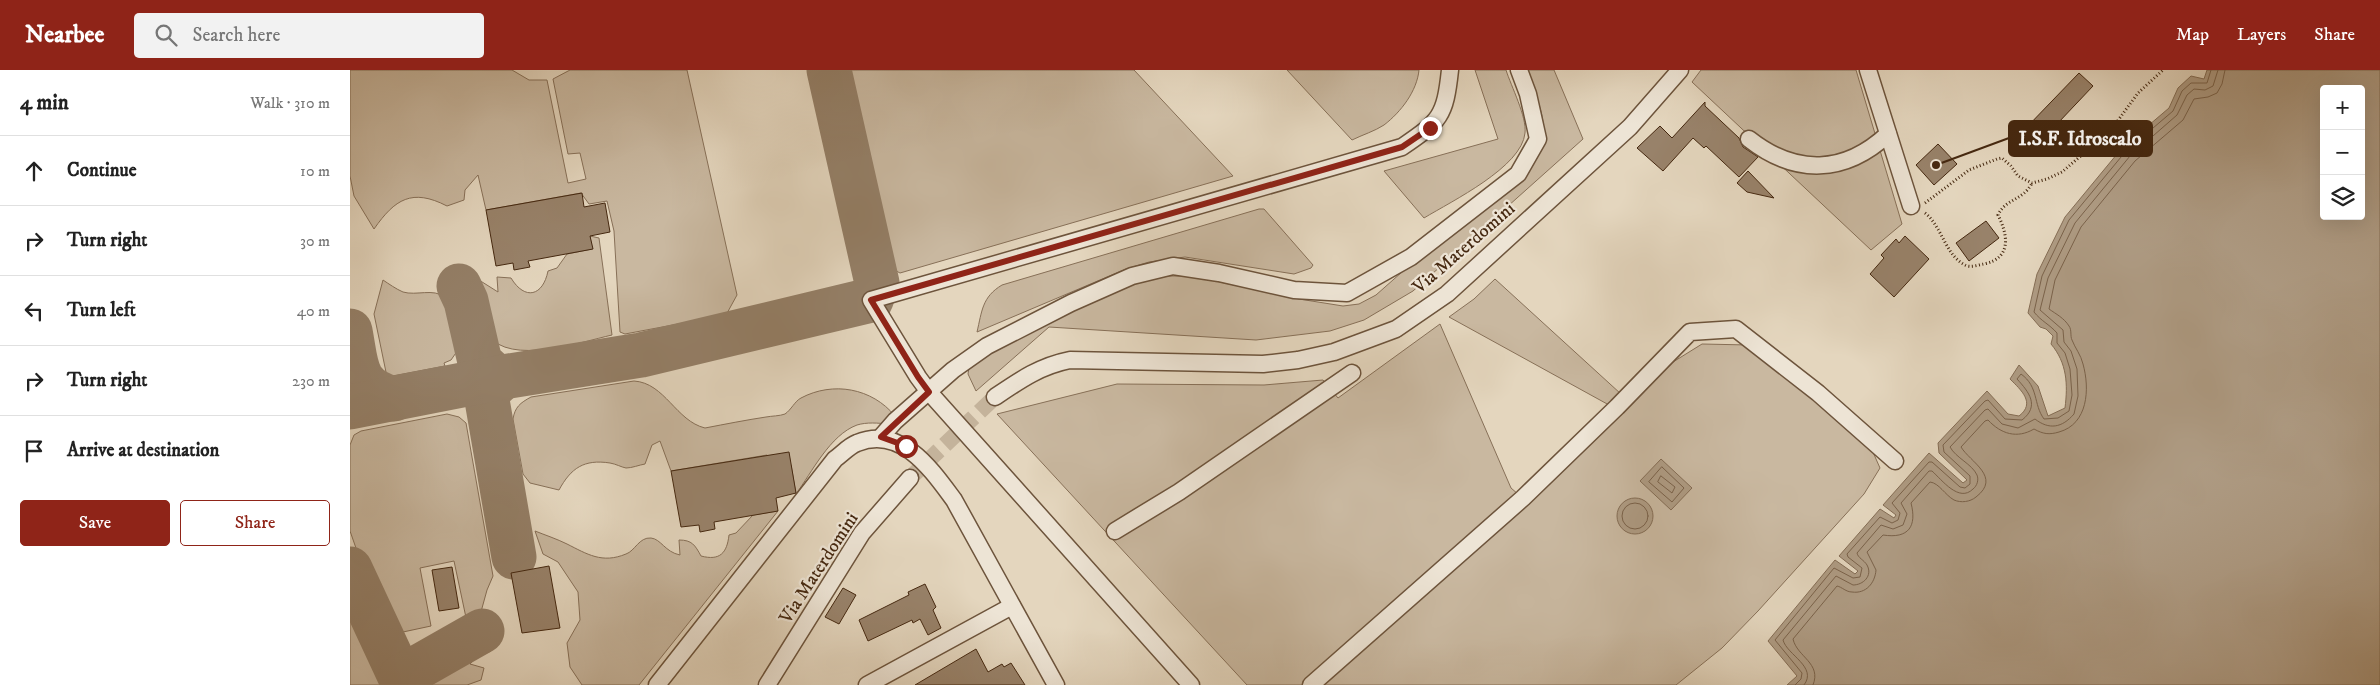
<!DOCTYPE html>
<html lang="en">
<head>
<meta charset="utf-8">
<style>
	:root { --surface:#fff; --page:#f2f2f2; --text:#222; --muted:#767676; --line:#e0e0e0; --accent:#8f2418 }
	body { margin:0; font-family:"IM FELL DW Pica",serif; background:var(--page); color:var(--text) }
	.controls { position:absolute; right:15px; top:15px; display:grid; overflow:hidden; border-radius:5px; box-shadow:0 5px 20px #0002 }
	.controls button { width:45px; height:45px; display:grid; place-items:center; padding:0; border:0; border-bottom:1px solid var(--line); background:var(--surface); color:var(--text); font:25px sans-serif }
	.stop { position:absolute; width:15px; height:15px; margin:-11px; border:4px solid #8f2418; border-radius:50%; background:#fff }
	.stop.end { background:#8f2418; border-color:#fff; box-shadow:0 1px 5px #0008 }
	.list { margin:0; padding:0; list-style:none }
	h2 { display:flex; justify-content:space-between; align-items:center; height:65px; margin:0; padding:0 20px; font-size:21px }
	h2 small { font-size:16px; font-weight:400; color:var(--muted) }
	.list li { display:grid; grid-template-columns:32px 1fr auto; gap:15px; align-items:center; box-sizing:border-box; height:70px; padding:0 20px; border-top:1px solid var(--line) }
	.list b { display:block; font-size:19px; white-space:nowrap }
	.list em { font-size:16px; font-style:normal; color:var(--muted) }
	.actions { display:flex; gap:10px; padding:15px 20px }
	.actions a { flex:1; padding:11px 0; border:1px solid var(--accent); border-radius:5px; text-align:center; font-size:18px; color:var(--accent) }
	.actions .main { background:var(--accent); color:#fff }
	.icon { flex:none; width:28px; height:28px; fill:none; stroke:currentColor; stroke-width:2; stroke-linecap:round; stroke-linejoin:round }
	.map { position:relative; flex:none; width:2030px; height:615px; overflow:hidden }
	header { display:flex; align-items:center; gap:30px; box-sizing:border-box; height:70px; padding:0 25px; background:var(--accent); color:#fff }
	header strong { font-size:24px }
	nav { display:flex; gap:28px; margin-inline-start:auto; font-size:18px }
	.search { width:350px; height:45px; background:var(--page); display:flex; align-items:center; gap:12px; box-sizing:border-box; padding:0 18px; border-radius:5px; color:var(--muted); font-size:19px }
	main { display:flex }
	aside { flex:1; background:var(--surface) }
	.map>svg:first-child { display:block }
	.green { fill:#c9b8a0; stroke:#877058 }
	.water { fill:#ae9b83; stroke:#846d55; fill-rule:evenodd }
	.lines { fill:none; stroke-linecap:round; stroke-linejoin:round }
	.shore { stroke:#7a624a; stroke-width:1 }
	.taxiway { stroke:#947f67; stroke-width:45 }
	.building { fill:#98826a; stroke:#452810 }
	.minor-tunnel { stroke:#c4b39b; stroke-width:16; stroke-dasharray:16 8; stroke-linecap:butt }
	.minor-casing { stroke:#6d543c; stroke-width:19 }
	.path { stroke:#452810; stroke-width:3; stroke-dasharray:1 2.5; stroke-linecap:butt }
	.minor { stroke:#ede4d5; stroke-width:16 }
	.route { stroke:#8f2418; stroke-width:6 }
	.labels { text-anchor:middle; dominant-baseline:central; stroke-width:4.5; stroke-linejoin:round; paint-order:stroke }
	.street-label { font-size:19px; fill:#452810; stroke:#ede4d5 }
	.leader { fill:none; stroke:#452810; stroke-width:2 }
	.callout-dot { fill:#452810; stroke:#ede4d5; stroke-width:2 }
	.callout { fill:#452810; stroke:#452810; stroke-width:2 }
	.callout-label { font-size:20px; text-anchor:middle; font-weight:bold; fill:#fff }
</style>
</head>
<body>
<header>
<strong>Nearbee</strong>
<div class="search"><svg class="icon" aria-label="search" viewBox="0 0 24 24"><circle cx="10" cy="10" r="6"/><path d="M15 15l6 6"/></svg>Search here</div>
<nav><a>Map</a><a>Layers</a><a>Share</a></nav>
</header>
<main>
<aside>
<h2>4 min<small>Walk · 310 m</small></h2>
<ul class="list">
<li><svg class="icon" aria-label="ahead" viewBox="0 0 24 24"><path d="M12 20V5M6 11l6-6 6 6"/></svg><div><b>Continue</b></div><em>10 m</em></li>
<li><svg class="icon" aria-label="right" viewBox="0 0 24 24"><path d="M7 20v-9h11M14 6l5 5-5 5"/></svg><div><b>Turn right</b></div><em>30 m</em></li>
<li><svg class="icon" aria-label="left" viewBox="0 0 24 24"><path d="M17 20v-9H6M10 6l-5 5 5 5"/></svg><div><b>Turn left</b></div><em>40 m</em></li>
<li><svg class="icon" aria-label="right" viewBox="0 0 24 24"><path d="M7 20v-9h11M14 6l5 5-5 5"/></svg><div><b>Turn right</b></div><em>230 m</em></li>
<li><svg class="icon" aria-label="arrive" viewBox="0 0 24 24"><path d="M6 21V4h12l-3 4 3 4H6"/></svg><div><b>Arrive at destination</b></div></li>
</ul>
<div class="actions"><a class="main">Save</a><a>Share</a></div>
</aside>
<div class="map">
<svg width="2030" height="615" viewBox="0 0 2030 615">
	<rect width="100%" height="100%" fill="#e4d6be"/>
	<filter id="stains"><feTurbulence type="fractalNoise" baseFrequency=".004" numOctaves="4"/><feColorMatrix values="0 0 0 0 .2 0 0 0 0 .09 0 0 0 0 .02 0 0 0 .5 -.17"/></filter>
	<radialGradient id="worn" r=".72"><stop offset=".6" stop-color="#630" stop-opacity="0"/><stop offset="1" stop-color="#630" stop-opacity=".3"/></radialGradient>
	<g class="green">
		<path d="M 0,0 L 162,0 L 179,10 L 197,10 L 218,113 L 236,109 L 230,83 L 218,84 L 203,9 L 220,0 L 337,0 L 387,225 L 376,245 L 275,264 L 270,262 L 264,161 L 257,131 L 239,134 L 231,123 L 136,140 L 128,105 L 115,120 L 114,130 L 97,136 C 62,118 45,129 24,159 L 4,126 L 0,106 Z"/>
		<path d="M 493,0 L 784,0 L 883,106 L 550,203 L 537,196 Z"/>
		<path d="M 937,0 L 1069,0 C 1067,21 1051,42 1034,55 C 1025,61 1012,65 1002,70 Z"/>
		<path d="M 1125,0 L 1156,0 C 1161,16 1177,47 1175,63 C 1172,97 1102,131 1074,148 L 1034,101 L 1148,69 Z"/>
		<path d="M 1176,0 L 1204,0 L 1233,69 L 1063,221 L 1014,250 L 980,261 L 906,270 L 699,257 L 626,321 L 618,304 L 621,285 L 789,212 L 808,206 L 842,206 L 949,229 L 993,236 L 1009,234 L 1026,225 L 1191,79 C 1199,49 1186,28 1176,0 Z"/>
		<path d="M 1351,0 L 1506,0 L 1552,154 L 1521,180 L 1342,12 Z"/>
		<path d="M 909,139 L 914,139 L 963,195 L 961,198 L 944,204 L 835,187 L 799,192 L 776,199 L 627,262 C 632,241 632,227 652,215 Z"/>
		<path d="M 240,166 L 249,168 L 262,265 C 231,272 160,296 138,265 C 131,255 125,219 121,206 L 126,205 L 129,210 L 148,222 L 147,207 L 161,208 C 175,231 193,226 198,201 L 207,198 L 217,184 L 242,179 Z"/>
		<path d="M 1145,209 L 1271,324 L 1259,335 L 1099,247 L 1124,229 Z"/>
		<path d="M 33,210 C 39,214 46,219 53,222 C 66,226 84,218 94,227 C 106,237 108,261 112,274 L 101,290 L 94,293 L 95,296 L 37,307 L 24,244 Z"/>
		<path d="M 1090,254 L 1161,418 L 1176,431 L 1323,292 L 1352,274 L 1399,275 L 1522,380 L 1530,398 L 1514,424 L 1408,541 L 1372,578 L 1326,615 L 897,615 L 647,344 L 767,314 L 914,315 L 973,310 L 988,328 Z"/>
		<path d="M 284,311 C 315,313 326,351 355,358 C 376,354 396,350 416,347 C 421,346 430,346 435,344 C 441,340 445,331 451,328 C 483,311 522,318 545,346 L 538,354 C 528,353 517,352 507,355 C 480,365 462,402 446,424 L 441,395 L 420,398 L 417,385 L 321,401 L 310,371 L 302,375 L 295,394 C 289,395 282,398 276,398 C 271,397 266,394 260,393 C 234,389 221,398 209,420 L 180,413 L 173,404 L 163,349 C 165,337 170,333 181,327 Z"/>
		<path d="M 97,344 L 109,347 L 116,353 L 143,506 L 137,520 L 129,549 L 118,557 L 104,491 L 70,498 L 81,556 L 53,562 L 48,558 L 7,481 L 0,461 L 0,375 L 4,365 L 11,361 Z"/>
		<path d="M 428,441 L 289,615 L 232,615 L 220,597 L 217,573 L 230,550 L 228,522 L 208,492 L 193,484 L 185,461 C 195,465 207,469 217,474 C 237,484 252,494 276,484 C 285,481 289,467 301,468 C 311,469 315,482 330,485 L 329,470 C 342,470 345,475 351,486 C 370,491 377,483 379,465 L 386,463 L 403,445 Z"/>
		<path d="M 0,529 L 26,591 L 32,615 L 0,615 Z"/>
		<path d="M 136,571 L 141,581 L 126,588 L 120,594 L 134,598 L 131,610 L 117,615 L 82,615 C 88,590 114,580 136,571 Z"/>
	</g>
	<g class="water">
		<path d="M 1857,0 L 2030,0 L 2030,615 L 1437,615 L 1447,606 L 1418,571 L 1485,490 L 1505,504 L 1508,501 L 1489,486 L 1530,439 L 1544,448 L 1546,445 L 1533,435 L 1579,383 L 1613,413 L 1617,410 L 1589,383 L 1588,373 L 1637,321 L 1658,344 L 1669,346 C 1686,333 1671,320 1660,309 L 1669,295 L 1688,316 L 1698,346 L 1715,338 C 1718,314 1717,293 1701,274 L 1703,266 L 1696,259 L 1690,257 L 1678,243 L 1687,204 L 1715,147 L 1772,78 L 1819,38 L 1828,18 L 1841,6 L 1854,9 ZM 1974,19 L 2011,19 L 2011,146 L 1974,146 Z"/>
		<path d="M 1311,389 L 1342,418 L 1321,440 L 1290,411 Z"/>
		<circle cx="1285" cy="446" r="18"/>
	</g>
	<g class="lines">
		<g class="shore">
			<path d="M 1312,397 L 1334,418 L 1322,432 L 1299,412 Z"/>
			<path d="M 1311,406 L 1325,417 L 1322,423 L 1308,412 Z"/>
			<circle cx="1285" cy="446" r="13"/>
			<path d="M 1445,615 L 1451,609 L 1452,603 L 1425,570 L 1484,498 L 1503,508 L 1510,507 L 1512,498 L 1498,487 L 1497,484 L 1530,447 L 1542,453 L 1548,450 L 1550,443 L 1542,433 L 1579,392 L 1582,392 L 1610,417 L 1615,418 L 1620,414 L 1620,406 L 1594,382 L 1593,375 L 1635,331 L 1638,330 L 1655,349 L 1672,350 C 1690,336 1679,322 1667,309 L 1671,304 C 1689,317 1683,334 1694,349 L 1708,348 L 1719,341 L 1722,325 L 1720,299 L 1715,283 L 1707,273 L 1707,263 C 1699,254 1691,251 1684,242 L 1692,206 L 1719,150 L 1776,81 L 1823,41 L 1832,21 L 1841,13 L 1857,13 L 1861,0"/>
			<path d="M 1454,615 C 1468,597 1437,585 1433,570 L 1486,506 L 1503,515 C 1513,515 1523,506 1517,495 C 1514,490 1508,488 1507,483 L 1531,455 L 1543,459 L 1553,455 L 1557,444 L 1551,433 L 1579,401 L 1582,401 C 1592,410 1609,433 1623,419 C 1627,416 1629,410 1627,405 C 1622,394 1606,388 1600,377 L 1635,340 L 1638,339 L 1652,354 L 1668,358 L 1685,349 C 1699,360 1712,358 1724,344 L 1728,326 L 1727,299 L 1721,281 L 1714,272 L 1713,260 L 1690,240 L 1698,208 L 1725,153 L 1780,86 L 1827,45 L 1837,25 L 1844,19 L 1855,20 L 1863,16 L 1868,0"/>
			<path d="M 1463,615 C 1472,593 1447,587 1443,569 L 1487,516 C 1492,517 1496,522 1502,522 C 1516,524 1525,513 1526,500 L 1517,482 L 1533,465 C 1559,469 1567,456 1561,433 L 1580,412 C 1589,413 1595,425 1604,430 C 1611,433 1620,432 1626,427 C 1652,407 1620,392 1611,377 L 1635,351 L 1638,350 C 1651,364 1667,369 1684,359 C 1693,364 1699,365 1709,362 C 1738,354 1740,319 1733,294 C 1731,285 1725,278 1722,270 C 1720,266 1722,260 1719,256 C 1714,248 1706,244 1699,239 L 1705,210 L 1731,157 L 1785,91 L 1833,50 L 1844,29 L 1858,27 L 1867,23 L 1872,14 L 1875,0"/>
		</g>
		<g class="taxiway">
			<path d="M 109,216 L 116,231 L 130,292 L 143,304 L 153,307"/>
			<path d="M 0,261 C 7,297 3,317 44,329"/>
			<path d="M 153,307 L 138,321 L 137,330 L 164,487"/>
			<path d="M 0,337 L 153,307 L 291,285 L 521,230 L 527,213 L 479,0"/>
			<path d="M 0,499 L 54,615"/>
			<path d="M 51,607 L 132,561"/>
		</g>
	</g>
	<g class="building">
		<path d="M 1729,3 L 1743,16 L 1690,72 L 1676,58 Z"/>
		<path d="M 1355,32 L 1355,36 L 1389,68 L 1393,77 L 1408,87 L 1389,107 L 1356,76 L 1354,78 L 1343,68 L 1313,101 L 1287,78 L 1310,56 L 1322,68 Z"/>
		<path d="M 1588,74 L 1607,94 L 1584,115 L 1566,95 Z"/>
		<path d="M 1398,101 L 1424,128 L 1397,122 L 1387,113 Z"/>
		<path d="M 232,123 L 234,137 L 255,133 L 260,162 L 240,166 L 243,179 L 178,191 L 180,197 L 164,200 L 163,193 L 146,196 L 136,140 Z"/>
		<path d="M 1636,151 L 1649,168 L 1619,191 L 1606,173 Z"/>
		<path d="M 1555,166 L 1579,189 L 1544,227 L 1520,204 L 1534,188 L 1531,185 L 1546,169 L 1549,173 Z"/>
		<path d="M 439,382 L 446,423 L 426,428 L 428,441 L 364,452 L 365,459 L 350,462 L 349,455 L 331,457 L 321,401 Z"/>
		<path d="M 199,496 L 210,558 L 172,563 L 161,503 Z"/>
		<path d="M 102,497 L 109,538 L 89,541 L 82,500 Z"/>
		<path d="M 575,514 L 586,537 L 583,540 L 591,558 L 578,565 L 570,549 L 563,553 L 562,550 L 518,571 L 509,550 L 559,525 L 558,522 Z"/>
		<path d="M 493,518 L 506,525 L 489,554 L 475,547 Z"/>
		<path d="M 626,579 L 638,602 L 652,594 L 654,597 L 661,593 L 675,615 L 565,615 Z"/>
	</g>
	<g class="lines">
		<path class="minor-tunnel" d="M 560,408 L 645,327"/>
		<g class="minor-casing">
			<g id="minor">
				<path d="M 1518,0 L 1561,136"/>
				<path d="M 1399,69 C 1446,106 1495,104 1538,64"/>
				<path d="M 645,327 C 670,310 690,296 720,290 L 913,294 L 948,290 L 984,282 L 1046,259 L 1097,224 L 1280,57 L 1330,0"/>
				<path d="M 531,367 L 545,351 L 603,300 L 637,276 L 721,233 L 782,206 L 823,196 L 869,203 L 944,220 L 997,223 L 1061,187 L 1168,104 L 1188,69 L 1178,24 L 1169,0"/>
				<path d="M 765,461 L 829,422 L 1002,303"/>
				<path d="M 307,615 L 485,389 C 492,384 499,376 507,373 C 551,355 581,399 604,430 L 706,615"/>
				<path d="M 417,615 L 512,463 L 560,408"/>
				<path d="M 517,615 L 662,536"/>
				<path d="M 841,615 L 579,322 L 568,307 L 521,230 L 1052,77 C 1090,51 1095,47 1100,0"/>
				<path d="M 961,615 L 1173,428 L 1267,337 L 1340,262 L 1386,259 L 1468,323 L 1545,391"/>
			</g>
		</g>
		<g class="path">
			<path d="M 1575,133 L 1619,100 L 1647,89 L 1652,88 L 1661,96 L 1668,106 L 1682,113 L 1697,109 L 1712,102 L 1761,60 L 1788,23 L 1813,0"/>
			<path d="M 1575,143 C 1592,156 1595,185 1615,195 C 1620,198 1628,195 1634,194 C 1662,188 1658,165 1648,145 C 1656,128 1673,131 1682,113"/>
		</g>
		<use href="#minor" class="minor"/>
	</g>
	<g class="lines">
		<path class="route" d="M 556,376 L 531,367 L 579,322 L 568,307 L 521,230 L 1052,77 L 1080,58"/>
	</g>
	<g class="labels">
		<g class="street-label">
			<text transform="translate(1114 178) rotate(-41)">Via Materdomini</text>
			<text transform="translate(469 498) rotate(-57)">Via Materdomini</text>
		</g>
	</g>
	<path class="leader" d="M1586 95L1659 68"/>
	<circle class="callout-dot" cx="1586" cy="95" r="5"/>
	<rect class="callout" x="1659" y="51" width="143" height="35" rx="5"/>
	<g class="callout-label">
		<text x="1730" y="75">I.S.F. Idroscalo</text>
	</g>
	<rect width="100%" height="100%" filter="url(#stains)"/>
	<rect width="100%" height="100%" fill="url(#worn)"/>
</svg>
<div class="controls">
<button>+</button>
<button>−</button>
<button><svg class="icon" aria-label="layers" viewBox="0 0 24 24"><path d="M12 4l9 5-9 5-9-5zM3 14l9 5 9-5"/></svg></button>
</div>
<div class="stop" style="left:556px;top:376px"></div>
<div class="stop end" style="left:1080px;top:58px"></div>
</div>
</main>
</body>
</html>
